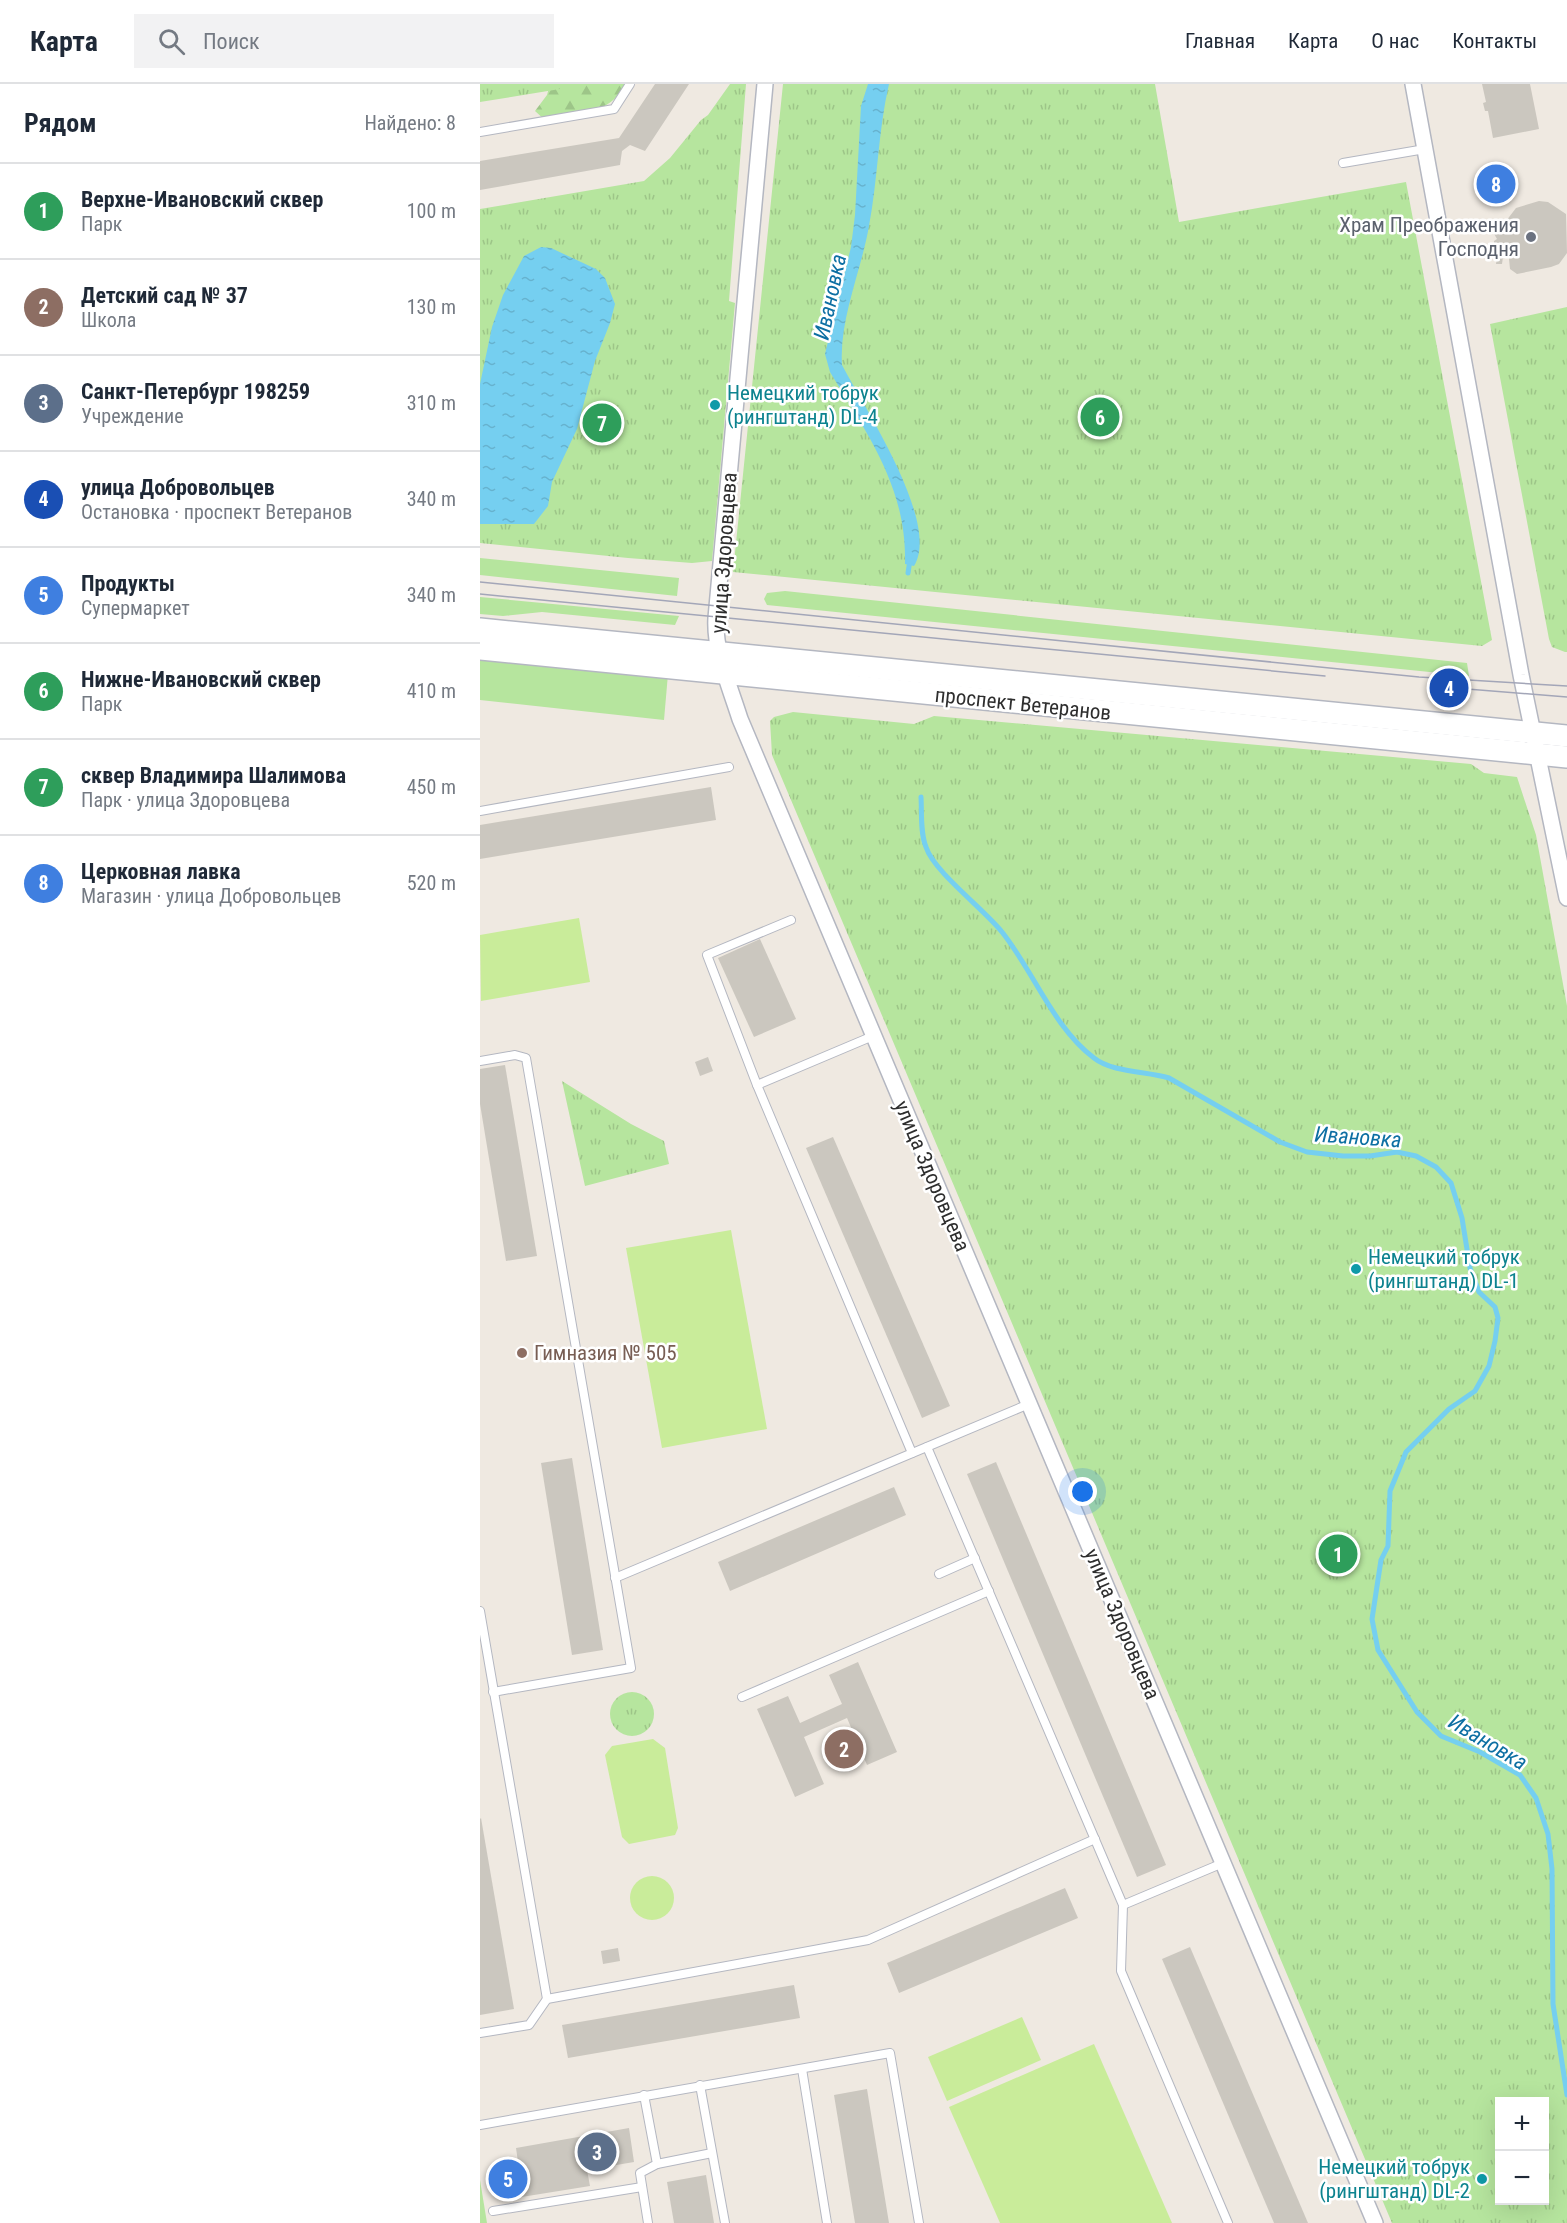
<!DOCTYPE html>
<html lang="ru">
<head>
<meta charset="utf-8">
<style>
	:root { --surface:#fff; --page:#f2f2f3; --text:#1f2937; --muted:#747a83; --line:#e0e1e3; --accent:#0b8043 }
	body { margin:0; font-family:"Roboto Condensed",sans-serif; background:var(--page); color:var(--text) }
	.controls { position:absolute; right:18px; bottom:18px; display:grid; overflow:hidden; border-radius:0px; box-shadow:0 6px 24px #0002 }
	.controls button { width:54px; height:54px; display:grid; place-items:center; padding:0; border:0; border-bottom:2px solid var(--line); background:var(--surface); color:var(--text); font:30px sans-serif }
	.you { position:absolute; left:603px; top:1408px; width:21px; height:21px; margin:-15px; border:4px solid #fff; border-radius:50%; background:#1a73e8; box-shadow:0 0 0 9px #1a73e833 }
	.badge { display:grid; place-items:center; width:39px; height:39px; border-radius:50%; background:var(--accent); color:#fff; font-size:20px; font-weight:700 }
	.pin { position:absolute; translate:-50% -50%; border:3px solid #fff; box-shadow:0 2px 6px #0006 }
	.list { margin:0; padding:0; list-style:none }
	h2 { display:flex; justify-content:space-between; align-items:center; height:78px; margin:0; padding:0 24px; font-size:26px }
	h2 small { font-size:20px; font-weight:400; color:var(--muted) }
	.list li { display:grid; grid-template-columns:39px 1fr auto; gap:18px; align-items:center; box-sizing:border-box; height:96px; padding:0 24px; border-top:2px solid var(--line) }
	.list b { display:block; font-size:22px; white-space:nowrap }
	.list p { margin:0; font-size:20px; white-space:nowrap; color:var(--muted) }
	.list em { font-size:20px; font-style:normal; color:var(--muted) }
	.icon { flex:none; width:33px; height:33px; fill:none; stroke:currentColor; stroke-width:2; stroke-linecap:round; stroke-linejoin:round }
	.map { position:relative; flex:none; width:1087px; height:2139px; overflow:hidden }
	header { display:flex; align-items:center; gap:36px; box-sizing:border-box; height:84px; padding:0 30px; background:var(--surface); border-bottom:2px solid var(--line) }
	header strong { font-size:28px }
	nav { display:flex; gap:33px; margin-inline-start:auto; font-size:21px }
	.search { width:420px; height:54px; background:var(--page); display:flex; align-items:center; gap:15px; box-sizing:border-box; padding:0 21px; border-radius:0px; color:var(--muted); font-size:22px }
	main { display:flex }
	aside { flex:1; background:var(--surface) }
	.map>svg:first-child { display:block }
	.grass { fill:#b6e59e }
	.forest { fill:url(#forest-firs) }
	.park { fill:url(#park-tufts); fill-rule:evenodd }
	.pitch { fill:#c9ec9a }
	.water { fill:url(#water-ripples) }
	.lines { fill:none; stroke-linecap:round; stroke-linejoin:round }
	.stream { stroke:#75cff0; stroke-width:5 }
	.building { fill:#cbc7bf }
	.service-casing { stroke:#b4b7c1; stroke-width:10 }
	.minor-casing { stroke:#b4b7c1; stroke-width:18 }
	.secondary-casing { stroke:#b4b7c1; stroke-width:24 }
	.service { stroke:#fff; stroke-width:8 }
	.minor { stroke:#fff; stroke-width:15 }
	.secondary { stroke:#fff; stroke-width:21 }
	.tram { stroke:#a3a6b8; stroke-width:1.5 }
	.worship-dot { fill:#6b7280; stroke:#fff; stroke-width:2 }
	.culture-dot { fill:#0f9aa8; stroke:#fff; stroke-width:2 }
	.education-dot { fill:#8d6e63; stroke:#fff; stroke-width:2 }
	.labels { text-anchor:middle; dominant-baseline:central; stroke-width:5; stroke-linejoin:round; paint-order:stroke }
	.worship-label { font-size:21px; fill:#5b616d; stroke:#fff; text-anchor:end }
	.culture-label { font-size:21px; fill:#0d838f; stroke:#fff; text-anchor:start }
	.street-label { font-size:21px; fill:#2e2e2e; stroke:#fff }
	.education-label { font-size:21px; fill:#785e54; stroke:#fff; text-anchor:start }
	.water-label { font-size:22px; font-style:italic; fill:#0d6fa3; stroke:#fff }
</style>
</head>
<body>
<header>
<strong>Карта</strong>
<div class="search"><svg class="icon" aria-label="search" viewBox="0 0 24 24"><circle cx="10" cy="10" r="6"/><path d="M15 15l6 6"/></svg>Поиск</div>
<nav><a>Главная</a><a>Карта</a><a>О нас</a><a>Контакты</a></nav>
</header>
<main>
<aside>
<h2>Рядом<small>Найдено: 8</small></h2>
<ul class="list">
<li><span class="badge" style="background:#2e9e5b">1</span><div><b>Верхне-Ивановский сквер</b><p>Парк</p></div><em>100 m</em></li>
<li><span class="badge" style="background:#8d6e63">2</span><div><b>Детский сад № 37</b><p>Школа</p></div><em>130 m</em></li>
<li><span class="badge" style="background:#5c6f8a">3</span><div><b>Санкт-Петербург 198259</b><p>Учреждение</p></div><em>310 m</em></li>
<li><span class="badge" style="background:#1a4fb4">4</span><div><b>улица Добровольцев</b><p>Остановка · проспект Ветеранов</p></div><em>340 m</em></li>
<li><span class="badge" style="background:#3f7fe0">5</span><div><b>Продукты</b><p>Супермаркет</p></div><em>340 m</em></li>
<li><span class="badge" style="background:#2e9e5b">6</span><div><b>Нижне-Ивановский сквер</b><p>Парк</p></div><em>410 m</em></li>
<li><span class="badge" style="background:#2e9e5b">7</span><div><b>сквер Владимира Шалимова</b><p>Парк · улица Здоровцева</p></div><em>450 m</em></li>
<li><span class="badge" style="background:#3f7fe0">8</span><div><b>Церковная лавка</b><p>Магазин · улица Добровольцев</p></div><em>520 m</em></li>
</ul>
</aside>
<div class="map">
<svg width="1087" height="2139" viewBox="0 0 1087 2139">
	<defs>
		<pattern id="forest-firs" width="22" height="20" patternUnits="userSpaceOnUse" patternTransform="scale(1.5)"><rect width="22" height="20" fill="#b6e59e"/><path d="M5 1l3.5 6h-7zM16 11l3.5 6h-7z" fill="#9dc588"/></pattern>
		<pattern id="park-tufts" width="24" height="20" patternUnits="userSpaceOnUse" patternTransform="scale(1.5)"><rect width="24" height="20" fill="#b6e59e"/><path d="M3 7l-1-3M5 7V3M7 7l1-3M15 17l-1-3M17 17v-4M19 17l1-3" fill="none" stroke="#9dc588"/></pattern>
		<pattern id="water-ripples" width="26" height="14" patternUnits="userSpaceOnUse" patternTransform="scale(1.5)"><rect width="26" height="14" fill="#75cff0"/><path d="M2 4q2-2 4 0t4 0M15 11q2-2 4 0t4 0" fill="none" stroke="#66b2ce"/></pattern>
	</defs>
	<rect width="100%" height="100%" fill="#efe9e1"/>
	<g class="grass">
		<path d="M 0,474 L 199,494 L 197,512 L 0,491 Z"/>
		<path d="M 305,507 L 987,579 L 989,592 L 287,521 L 284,515 L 287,509 Z"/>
		<path d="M 0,513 L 199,532 L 195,541 L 62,528 L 23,532 L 0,530 Z"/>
		<path d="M 0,575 L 188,590 L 184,636 L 0,616 Z"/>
		<path d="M 0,2096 L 7,2139 L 0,2139 Z"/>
	</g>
	<path class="forest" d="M 70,0 L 148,0 C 126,30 101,33 66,37 L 55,27 L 67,11 Z"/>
	<g class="park">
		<path d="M 0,0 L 80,0 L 80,5 L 0,18 Z"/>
		<path d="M 250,0 L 266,0 L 249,217 L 255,219 L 232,477 L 212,479 L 148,474 L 0,459 L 0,125 L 164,97 L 190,74 L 221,36 L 228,31 Z"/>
		<path d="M 303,0 L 675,0 L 699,138 L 926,98 L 1012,556 L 1002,562 L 253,488 Z"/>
		<path d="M 1087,223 L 1087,568 L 1085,568 L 1072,563 L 1069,555 L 1010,240 Z"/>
		<path d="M 313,628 L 434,640 L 454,632 L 991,680 L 1004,689 L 1037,693 L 1056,751 L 1087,922 L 1087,2139 L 912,2139 L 292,671 L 290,637 L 294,633 ZM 1020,2018 L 1064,2018 L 1064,2116 L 1020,2116 Z"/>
		<path d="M 82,997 L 151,1040 L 184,1057 L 189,1080 L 105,1102 Z"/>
		<circle cx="152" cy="1630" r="22"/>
	</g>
	<g class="pitch">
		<path d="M 99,834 L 110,898 L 1,917 L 0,851 Z"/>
		<path d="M 251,1146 L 287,1345 L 182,1364 L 146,1164 Z"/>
		<path d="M 173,1655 L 185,1664 L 198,1744 L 195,1751 L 149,1760 L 142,1753 L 125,1671 L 132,1662 Z"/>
		<circle cx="172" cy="1814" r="22"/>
		<path d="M 542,1933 L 561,1976 L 467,2017 L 448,1973 Z"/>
		<path d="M 614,1960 L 692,2139 L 520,2139 L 469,2023 Z"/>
	</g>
	<g class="water">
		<path d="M 388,0 L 409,0 C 398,47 398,95 389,142 C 381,188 359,235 362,281 C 384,323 461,439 434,482 L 425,480 C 427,404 388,351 350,288 L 345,270 L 371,163 L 375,131 L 381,22 Z"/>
		<path d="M 61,163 L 71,164 L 116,185 L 125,194 L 135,220 L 130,239 L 115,277 L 97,345 L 72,398 L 68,422 L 54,440 L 0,440 L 0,300 L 12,243 L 23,211 L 44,172 Z"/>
	</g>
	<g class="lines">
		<g class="stream">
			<path d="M 428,489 L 430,476"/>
			<path d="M 441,713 C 442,729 440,748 446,763 C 454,788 504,825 522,848 C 554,888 573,943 614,974 C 633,989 667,987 689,994 L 800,1058 L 827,1068 L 863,1072 L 890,1072 L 917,1068 L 936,1072 L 956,1083 L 971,1099 L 982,1134 L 990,1184 L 999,1208 L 1015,1223 L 1018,1234 L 1015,1257 L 1009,1282 L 995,1307 L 969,1325 L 926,1368 L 910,1407 L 908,1462 L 901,1476 L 892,1535 L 898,1566 L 937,1628 L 961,1652 L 1000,1668 L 1040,1691 L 1056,1714 L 1068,1750 L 1072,1785 L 1073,1920 L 1087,2011"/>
		</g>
	</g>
	<g class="building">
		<path d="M 175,0 L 209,0 L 165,67 L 150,61 L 142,67 L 140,81 L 0,106 L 0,77 L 139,54 Z"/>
		<path d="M 1002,0 L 1050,0 L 1059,45 L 1013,54 L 1008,27 L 1005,27 L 1003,19 L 1006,18 Z"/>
		<path d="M 1025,89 L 1028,104 L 1006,109 L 1003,93 Z"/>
		<path d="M 1059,117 L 1068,118 L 1086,130 L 1087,169 L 1079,180 L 1071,183 L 1037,190 L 1030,185 L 1028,165 L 1024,166 L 1022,180 L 1016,180 L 1019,163 L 1014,162 L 1014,157 L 1017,155 L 1009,141 L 1014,138 L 1021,150 L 1025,150 L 1023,141 L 1036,124 Z"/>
		<path d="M 231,703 L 236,736 L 0,775 L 0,741 Z"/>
		<path d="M 280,855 L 316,935 L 274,953 L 238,874 Z"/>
		<path d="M 228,973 L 233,987 L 220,992 L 215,978 Z"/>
		<path d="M 25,981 L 57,1172 L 26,1177 L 0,1020 L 0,985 Z"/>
		<path d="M 353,1053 L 470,1322 L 442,1334 L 326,1064 Z"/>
		<path d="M 92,1374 L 123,1566 L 92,1571 L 61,1379 Z"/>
		<path d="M 516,1378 L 686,1781 L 657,1793 L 487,1390 Z"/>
		<path d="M 414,1403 L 426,1431 L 250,1507 L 238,1478 Z"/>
		<path d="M 378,1578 L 417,1668 L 387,1681 L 367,1634 L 324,1653 L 344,1700 L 315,1713 L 277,1625 L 308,1612 L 320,1639 L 362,1620 L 349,1591 Z"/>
		<path d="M 1,1734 L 34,1925 L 0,1931 L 0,1735 Z"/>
		<path d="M 585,1804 L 598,1834 L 419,1909 L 407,1879 Z"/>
		<path d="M 710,1863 L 828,2139 L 794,2139 L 682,1875 Z"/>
		<path d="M 138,1864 L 140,1877 L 123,1880 L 121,1867 Z"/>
		<path d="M 314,1901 L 320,1934 L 88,1974 L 82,1941 Z"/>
		<path d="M 387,2005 L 392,2036 L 409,2139 L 375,2139 L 354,2011 Z"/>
		<path d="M 149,2044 L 154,2078 L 107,2086 L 110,2102 L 29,2115 L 23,2081 L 38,2078 L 36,2064 Z"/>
		<path d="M 226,2091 L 234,2139 L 194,2139 L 187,2098 Z"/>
	</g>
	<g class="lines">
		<g class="service-casing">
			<g id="service">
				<path d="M 0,48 L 134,25 L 150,0"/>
				<path d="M 863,79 L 945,65"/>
				<path d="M 0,727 L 249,683"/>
				<path d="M 393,952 L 277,1001 L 432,1369"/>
				<path d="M 0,977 L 35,971 L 46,974 L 151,1584 L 13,1608"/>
				<path d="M 277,1001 L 227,871 L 311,836"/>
				<path d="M 447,1363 L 643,1821 L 743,1779"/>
				<path d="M 459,1490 L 495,1474"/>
				<path d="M 135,1494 L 549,1320"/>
				<path d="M 0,1527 L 67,1915"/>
				<path d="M 262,1613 L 509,1507"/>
				<path d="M 643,1821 L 641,1887 L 748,2139"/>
				<path d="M 0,1949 L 49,1941 L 67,1915 L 388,1856 L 615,1755"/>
				<path d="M 322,1985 L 347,2139"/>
				<path d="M 220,2001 L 245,2139"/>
				<path d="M 164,2011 L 177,2080 L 160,2089 L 168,2139"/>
				<path d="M 0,2041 L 410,1969 L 439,2139"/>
				<path d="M 177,2080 L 232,2069"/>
				<path d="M 13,2127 L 162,2103"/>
			</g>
		</g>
		<g class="minor-casing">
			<g id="minor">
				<path d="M 285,0 L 236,534 C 234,567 250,603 260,635 L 895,2139"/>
				<path d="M 933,0 L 1041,591 L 1087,814"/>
			</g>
		</g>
		<g class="secondary-casing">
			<g id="secondary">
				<path d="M 0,545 L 1087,652"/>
				<path d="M 0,565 L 1087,673"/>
			</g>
		</g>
		<use href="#service" class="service"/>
		<use href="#minor" class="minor"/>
		<use href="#secondary" class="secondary"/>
		<g class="tram">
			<path d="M 0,498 L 939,593 L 1087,602"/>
			<path d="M 0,510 L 845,592"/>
			<path d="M 950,602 L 1087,613"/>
		</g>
	</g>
	<circle class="worship-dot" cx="1051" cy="153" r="6"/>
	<g class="culture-dot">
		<circle cx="235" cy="321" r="6"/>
		<circle cx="876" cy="1185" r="6"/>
		<circle cx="1002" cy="2095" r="6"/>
	</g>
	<circle class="education-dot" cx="42" cy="1269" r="6"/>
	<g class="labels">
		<g class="worship-label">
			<text x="1039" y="141">Храм Преображения<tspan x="1039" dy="24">Господня</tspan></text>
		</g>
		<g class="culture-label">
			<text x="247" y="309">Немецкий тобрук<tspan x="247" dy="24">(рингштанд) DL-4</tspan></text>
			<text x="888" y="1173">Немецкий тобрук<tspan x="888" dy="24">(рингштанд) DL-1</tspan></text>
			<text x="990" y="2083" text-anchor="end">Немецкий тобрук<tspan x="990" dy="24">(рингштанд) DL-2</tspan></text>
		</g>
		<g class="street-label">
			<text transform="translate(244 469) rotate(-86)">улица Здоровцева</text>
			<text transform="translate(543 620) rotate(6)">проспект Ветеранов</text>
			<text transform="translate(452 1092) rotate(67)">улица Здоровцева</text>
			<text transform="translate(642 1540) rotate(67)">улица Здоровцева</text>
		</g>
		<g class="education-label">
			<text x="54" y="1269">Гимназия № 505</text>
		</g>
		<g class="water-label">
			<text transform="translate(350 213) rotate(-78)">Ивановка</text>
			<text transform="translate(878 1053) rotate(4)">Ивановка</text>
			<text transform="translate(1008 1658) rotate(31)">Ивановка</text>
		</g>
	</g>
</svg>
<div class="controls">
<button>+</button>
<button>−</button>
</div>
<div class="you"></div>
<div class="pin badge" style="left:858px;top:1470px;background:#2e9e5b">1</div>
<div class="pin badge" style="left:364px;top:1665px;background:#8d6e63">2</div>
<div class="pin badge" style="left:117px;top:2068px;background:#5c6f8a">3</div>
<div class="pin badge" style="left:969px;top:604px;background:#1a4fb4">4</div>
<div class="pin badge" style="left:28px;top:2095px;background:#3f7fe0">5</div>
<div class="pin badge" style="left:620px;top:333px;background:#2e9e5b">6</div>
<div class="pin badge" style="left:122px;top:339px;background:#2e9e5b">7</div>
<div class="pin badge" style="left:1016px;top:100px;background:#3f7fe0">8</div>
</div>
</main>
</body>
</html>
